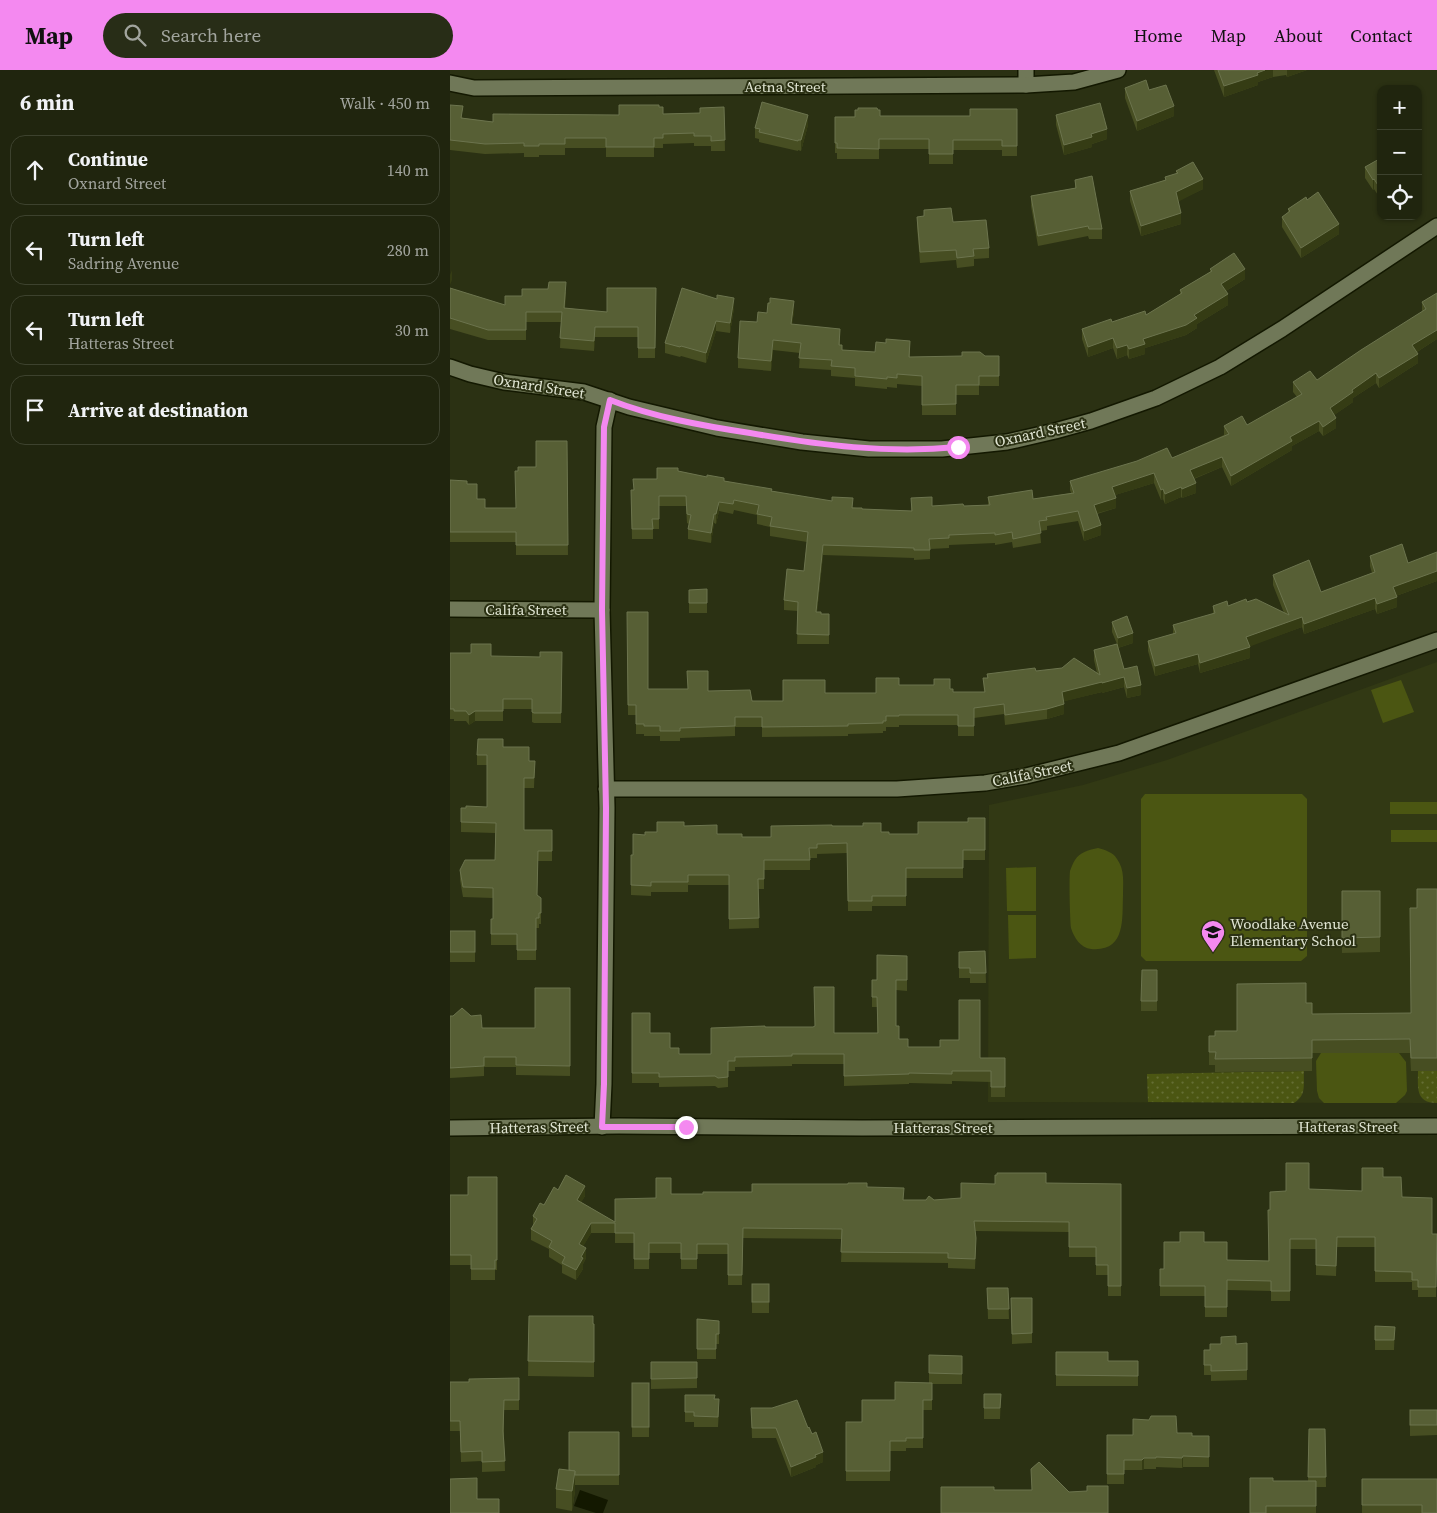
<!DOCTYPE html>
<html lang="en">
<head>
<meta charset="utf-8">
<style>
	:root { --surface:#20250e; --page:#282d17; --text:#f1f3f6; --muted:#a2a59e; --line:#3d422e; --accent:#f489f0 }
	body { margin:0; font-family:"Source Serif 4",serif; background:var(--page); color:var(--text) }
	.controls { position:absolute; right:15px; top:15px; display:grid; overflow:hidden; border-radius:10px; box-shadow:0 1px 4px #0004 }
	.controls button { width:45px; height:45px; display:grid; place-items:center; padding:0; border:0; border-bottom:1px solid var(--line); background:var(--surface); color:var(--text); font:25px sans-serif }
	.stop { position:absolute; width:15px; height:15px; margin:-11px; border:4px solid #f489f0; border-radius:50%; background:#fff }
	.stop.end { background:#f489f0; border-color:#fff; box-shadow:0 1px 5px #0008 }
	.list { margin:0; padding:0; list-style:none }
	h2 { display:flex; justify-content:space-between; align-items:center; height:65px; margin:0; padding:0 20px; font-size:21px }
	h2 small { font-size:16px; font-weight:400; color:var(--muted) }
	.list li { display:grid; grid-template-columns:32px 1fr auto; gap:15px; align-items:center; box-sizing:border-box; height:70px; margin:0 10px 10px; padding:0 10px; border:1px solid var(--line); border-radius:15px }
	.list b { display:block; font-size:19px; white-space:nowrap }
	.list p { margin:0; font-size:16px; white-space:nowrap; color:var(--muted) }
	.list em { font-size:16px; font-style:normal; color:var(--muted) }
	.icon { flex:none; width:28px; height:28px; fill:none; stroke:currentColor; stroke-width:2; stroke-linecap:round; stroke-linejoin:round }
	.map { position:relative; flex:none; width:987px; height:1443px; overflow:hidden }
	header { display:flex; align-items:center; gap:30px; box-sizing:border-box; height:70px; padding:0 25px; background:var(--accent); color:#111 }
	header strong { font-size:24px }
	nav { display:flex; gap:28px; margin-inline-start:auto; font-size:18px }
	.search { width:350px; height:45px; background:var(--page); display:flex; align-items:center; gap:12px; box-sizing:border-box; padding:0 18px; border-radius:28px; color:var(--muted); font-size:19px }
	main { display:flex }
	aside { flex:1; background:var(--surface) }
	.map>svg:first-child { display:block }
	.built { fill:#323914 }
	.green { fill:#4b5612 }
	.garden { fill:url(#garden-dots) }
	.water { fill:#131800 }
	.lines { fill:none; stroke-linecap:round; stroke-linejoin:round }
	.minor-casing { stroke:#131800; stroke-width:18 }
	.tertiary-casing { stroke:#131800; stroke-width:18 }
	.minor { stroke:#707858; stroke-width:15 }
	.tertiary { stroke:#707858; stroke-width:15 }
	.wall { fill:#474e22 }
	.shaded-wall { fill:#353c14 }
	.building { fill:#575f35; stroke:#6c744e }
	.route { stroke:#f489f0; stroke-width:6 }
	.labels { text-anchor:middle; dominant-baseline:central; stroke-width:4; stroke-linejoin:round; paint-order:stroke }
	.street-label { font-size:15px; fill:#e0e5d3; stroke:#2b3113 }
	.poi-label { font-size:15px; fill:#e0e5d3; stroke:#2b3113; text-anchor:start }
</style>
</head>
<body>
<header>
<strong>Map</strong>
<div class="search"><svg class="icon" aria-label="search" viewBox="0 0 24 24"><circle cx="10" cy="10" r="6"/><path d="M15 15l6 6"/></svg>Search here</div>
<nav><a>Home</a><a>Map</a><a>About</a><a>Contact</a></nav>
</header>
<main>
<aside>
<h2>6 min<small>Walk · 450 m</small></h2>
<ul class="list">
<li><svg class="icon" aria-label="ahead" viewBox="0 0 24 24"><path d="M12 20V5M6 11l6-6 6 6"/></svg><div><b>Continue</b><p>Oxnard Street</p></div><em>140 m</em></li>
<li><svg class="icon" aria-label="left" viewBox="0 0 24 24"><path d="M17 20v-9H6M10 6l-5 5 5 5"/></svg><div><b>Turn left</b><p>Sadring Avenue</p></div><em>280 m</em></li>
<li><svg class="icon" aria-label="left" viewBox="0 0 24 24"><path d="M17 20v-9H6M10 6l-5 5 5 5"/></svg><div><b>Turn left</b><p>Hatteras Street</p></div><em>30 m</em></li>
<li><svg class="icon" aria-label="arrive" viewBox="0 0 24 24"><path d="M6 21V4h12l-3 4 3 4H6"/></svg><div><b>Arrive at destination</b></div></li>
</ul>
</aside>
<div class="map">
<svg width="987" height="1443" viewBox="0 0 987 1443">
	<defs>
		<pattern id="garden-dots" width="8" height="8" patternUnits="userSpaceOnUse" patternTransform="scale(1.25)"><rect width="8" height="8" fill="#4b5612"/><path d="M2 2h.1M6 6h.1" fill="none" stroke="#656e34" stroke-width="1.8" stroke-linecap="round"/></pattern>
	</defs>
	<rect width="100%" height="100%" fill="#2b3113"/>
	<path class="built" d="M 987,592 L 987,1033 L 538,1032 L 539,735 L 633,715 L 717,690 Z"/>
	<g class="green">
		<path d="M 951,610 L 964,642 L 933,653 L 921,620 Z"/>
		<path d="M 695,724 L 852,724 L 857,729 L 857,886 L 851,891 L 696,891 L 691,886 L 691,729 Z"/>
		<rect x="940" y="732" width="47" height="12"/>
		<rect x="941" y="760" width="46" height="12"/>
		<path d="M 648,778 C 655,780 663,782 667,789 C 675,800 673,813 673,826 C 672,849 676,882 641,879 C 631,878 624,868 621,858 C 620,851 619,809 620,801 C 621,798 623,793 625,790 C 630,782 639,780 648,778 Z"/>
		<path d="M 586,797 L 586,841 L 557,841 L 556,798 Z"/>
		<path d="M 558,845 L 586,845 L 586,888 L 559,889 Z"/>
		<path d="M 871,983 L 949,983 L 956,992 L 957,1021 L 955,1025 L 946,1033 L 874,1033 L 869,1028 L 867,1021 L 866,991 Z"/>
	</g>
	<g class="garden">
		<path d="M 854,1001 C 853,1015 857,1025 844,1033 L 698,1032 L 697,1004 Z"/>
		<path d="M 968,1001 L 987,1001 L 987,1033 C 965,1033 968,1017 968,1001 Z"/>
	</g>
	<path class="water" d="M 130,1420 L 158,1430 L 153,1443 L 146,1443 L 124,1436 Z"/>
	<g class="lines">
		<g class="minor-casing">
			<g id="minor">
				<path d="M 576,0 L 576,15"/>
				<path d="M 0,13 L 24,18 L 576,15 L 624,12 L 668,0"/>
				<path d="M 0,539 L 152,540"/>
				<path d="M 156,719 L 447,719 L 535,713 L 576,706 L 669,683 L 987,570"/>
				<path d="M 152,1057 L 154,1014 L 157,738 L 152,540 L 154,357 L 160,330"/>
				<path d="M 0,1058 L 169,1056 L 412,1058 L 987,1056"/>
			</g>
		</g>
		<g class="tertiary-casing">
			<path id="tertiary" d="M 0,297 L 20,304 L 54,312 L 134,322 L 179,337 L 267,358 L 352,372 L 419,379 L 492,379 L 557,372 L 605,361 L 641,351 L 706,328 L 770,297 L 832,259 L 987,156"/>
		</g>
		<use href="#minor" class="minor"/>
		<use href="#tertiary" class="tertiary"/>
	</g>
	<g class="wall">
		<path d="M 764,0 L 857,0 L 837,7 L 836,5 L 823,7 L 808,12 L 808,15 L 774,27 Z"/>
		<path d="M 675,18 L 699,20 L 724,46 L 687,61 L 675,28 Z"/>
		<path d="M 0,35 L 13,48 L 43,52 L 169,45 L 250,43 L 274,37 L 275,81 L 261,81 L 261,76 L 244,76 L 244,73 L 213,74 L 213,78 L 204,78 L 204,87 L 156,87 L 156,78 L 115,78 L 115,85 L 89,85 L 89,87 L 74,87 L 74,83 L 35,84 L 0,80 Z"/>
		<path d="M 567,39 L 567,86 L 552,86 L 552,80 L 503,80 L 503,94 L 479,94 L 479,79 L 429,79 L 429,89 L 387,89 L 387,83 L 385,83 L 385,47 L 430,46 L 520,46 Z"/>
		<path d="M 606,45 L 657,69 L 642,74 L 642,77 L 614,85 L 606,55 Z"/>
		<path d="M 358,55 L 351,81 L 348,80 L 348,81 L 309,72 L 309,69 L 305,68 L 305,58 Z"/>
		<path d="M 931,88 L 931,130 L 924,119 L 923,120 L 915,108 L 915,97 Z"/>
		<path d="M 726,101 L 753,119 L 728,131 L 731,154 L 691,166 L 680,131 L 680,121 L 715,110 L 715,107 L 726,104 Z"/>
		<path d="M 625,110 L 652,159 L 652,169 L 639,169 L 638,166 L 588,176 L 581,136 L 581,126 L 625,118 Z"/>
		<path d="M 857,130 L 889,164 L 851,188 L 832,157 L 832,147 L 838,143 L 838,139 Z"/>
		<path d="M 474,140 L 503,152 L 539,178 L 539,188 L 524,189 L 524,196 L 507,198 L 506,190 L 470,193 L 467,157 L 467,147 L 474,146 Z"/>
		<path d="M 760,199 L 795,209 L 776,221 L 778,235 L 747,254 L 747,258 L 736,265 L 695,278 L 695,284 L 679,289 L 677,285 L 667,289 L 663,278 L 638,287 L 632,269 L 632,259 L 696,245 L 730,224 L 730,220 L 760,202 Z"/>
		<path d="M 0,218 L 55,235 L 72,226 L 116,222 L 115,238 L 157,242 L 206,218 L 205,288 L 188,288 L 188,267 L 145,267 L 144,281 L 110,278 L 111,252 L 76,252 L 76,270 L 38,270 L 0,259 Z"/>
		<path d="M 987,223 L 987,269 L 967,282 L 968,293 L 929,318 L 926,313 L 903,328 L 903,332 L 884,345 L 886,358 L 873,366 L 869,361 L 842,376 L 842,380 L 781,416 L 772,397 L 744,409 L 746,423 L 732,428 L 731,427 L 715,434 L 713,429 L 711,430 L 704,413 L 665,425 L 666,438 L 647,444 L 651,465 L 634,471 L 628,451 L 597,456 L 597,460 L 590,461 L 591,473 L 563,478 L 562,472 L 545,475 L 545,473 L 499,475 L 499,478 L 480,479 L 480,489 L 464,490 L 464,488 L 373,485 L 367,542 L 371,544 L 379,544 L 379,574 L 347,574 L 348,541 L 334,540 L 334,530 L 354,501 L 357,472 L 320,466 L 320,457 L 307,454 L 307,445 L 284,440 L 283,444 L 269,441 L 266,454 L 264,453 L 261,473 L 238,469 L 238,459 L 239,454 L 237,453 L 236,436 L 209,436 L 209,459 L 203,459 L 203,469 L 182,469 L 181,420 L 183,420 L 207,409 L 228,401 L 322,421 L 412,439 L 461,441 L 461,428 L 482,436 L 514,436 L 538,435 L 538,427 L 583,429 L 621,423 L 620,420 L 620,411 L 722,388 L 774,365 L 774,356 L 797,355 L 847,327 L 843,322 L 843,312 L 867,310 L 972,242 L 972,232 Z"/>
		<path d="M 284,238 L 280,263 L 266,261 L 256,293 L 231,286 L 230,287 L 215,283 L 215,273 Z"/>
		<path d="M 344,241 L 342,254 L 390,269 L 390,275 L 392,280 L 425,282 L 460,281 L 460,287 L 549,286 L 549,316 L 529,316 L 529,325 L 506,325 L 506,345 L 472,345 L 472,316 L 447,314 L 447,318 L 437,317 L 437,319 L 405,316 L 405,308 L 381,306 L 381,300 L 349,298 L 350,283 L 323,280 L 321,301 L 288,298 L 288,288 L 307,252 L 317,243 Z"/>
		<path d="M 117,371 L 118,485 L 66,485 L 66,472 L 0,472 L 0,410 L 17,414 L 27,429 L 35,438 L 66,438 L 86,397 Z"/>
		<path d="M 920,486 L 958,493 L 987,511 L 946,526 L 947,537 L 927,544 L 925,539 L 854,564 L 852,557 L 799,576 L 800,588 L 750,603 L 748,594 L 705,606 L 698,581 L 698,571 L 723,564 L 723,555 L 763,544 L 763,536 L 778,536 L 797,532 L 834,543 L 823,515 L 823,505 L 871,522 L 922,503 L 920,496 Z"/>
		<path d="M 239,520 L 257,533 L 257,543 L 239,543 Z"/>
		<path d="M 177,542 L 198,619 L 258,621 L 302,631 L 333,631 L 375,623 L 426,623 L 449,615 L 500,619 L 503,622 L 534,622 L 533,608 L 537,608 L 537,604 L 586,601 L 647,603 L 644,590 L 644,580 L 667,574 L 662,562 L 662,552 L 683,573 L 668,578 L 674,599 L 691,625 L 677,628 L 674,617 L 652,623 L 652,622 L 614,631 L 614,644 L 597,649 L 555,655 L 554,644 L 524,648 L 524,666 L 508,666 L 508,655 L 449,655 L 449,657 L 436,657 L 436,661 L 433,661 L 433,663 L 398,664 L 398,666 L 312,667 L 312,657 L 285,657 L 285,666 L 230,668 L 230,671 L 210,671 L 210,666 L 194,666 L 194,664 L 186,664 L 186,645 L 178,645 Z"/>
		<path d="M 112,582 L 111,653 L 84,653 L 82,652 L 82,639 L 53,639 L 53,651 L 25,651 L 19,655 L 16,651 L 4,651 L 4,649 L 0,649 L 0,583 L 41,586 L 90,587 Z"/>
		<path d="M 53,677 L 79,691 L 85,691 L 84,718 L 74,718 L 74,760 L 102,760 L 102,791 L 88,791 L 87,826 L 91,828 L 91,854 L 89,854 L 89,858 L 86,858 L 86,890 L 67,890 L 67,875 L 41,875 L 41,849 L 43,849 L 43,828 L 13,827 L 10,810 L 10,800 L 45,790 L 45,763 L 11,762 L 11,738 L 37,737 L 37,695 L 27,695 L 27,685 Z"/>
		<path d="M 535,748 L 535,790 L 513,790 L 513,808 L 456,808 L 456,836 L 422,836 L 422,841 L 398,841 L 397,783 L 367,784 L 367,788 L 360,788 L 360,800 L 314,800 L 314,819 L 308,819 L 309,858 L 279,859 L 279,815 L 238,815 L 238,822 L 201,822 L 201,826 L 181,825 L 181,785 L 183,785 L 195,765 L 234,756 L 267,764 L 292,767 L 321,767 L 382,756 L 431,762 L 439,764 L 468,764 Z"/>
		<path d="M 987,819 L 987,1001 L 961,1001 L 960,983 L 862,983 L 862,1001 L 765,1002 L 765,995 L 759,995 L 759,966 L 765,966 L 787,961 L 856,933 L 862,944 L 961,943 L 967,838 Z"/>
		<path d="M 892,821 L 930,821 L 930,882 L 892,883 Z"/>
		<rect x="0" y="861" width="25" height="31"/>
		<path d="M 535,881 L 536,913 L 520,913 L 520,908 L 509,908 L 509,882 Z"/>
		<path d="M 457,886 L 457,921 L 446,920 L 446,956 L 449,969 L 458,977 L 530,988 L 555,988 L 555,1027 L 541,1027 L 541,1012 L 502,1011 L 502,1014 L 459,1013 L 459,1014 L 394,1016 L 394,994 L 342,994 L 342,996 L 285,997 L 285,1001 L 278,1001 L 278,1017 L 268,1018 L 265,1016 L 209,1017 L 209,1013 L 182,1013 L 182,943 L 200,963 L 229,984 L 261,984 L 315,957 L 384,963 L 427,963 L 427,937 L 422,937 L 422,910 L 427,910 Z"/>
		<path d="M 707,900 L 707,941 L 691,941 L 691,931 Z"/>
		<path d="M 120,918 L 120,1006 L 66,1005 L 66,997 L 34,997 L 34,1006 L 0,1008 L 0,946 L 3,946 L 32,958 L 85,958 Z"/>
		<path d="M 47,1107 L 47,1200 L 45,1200 L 45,1210 L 21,1210 L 21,1195 L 0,1195 L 0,1125 L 18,1125 Z"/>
		<path d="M 933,1107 L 952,1127 L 982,1164 L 987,1164 L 986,1227 L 968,1227 L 968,1220 L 962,1220 L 962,1212 L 925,1212 L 925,1177 L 887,1177 L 886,1206 L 866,1205 L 866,1179 L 840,1179 L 840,1231 L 821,1231 L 821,1221 L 777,1220 L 777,1247 L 755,1247 L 755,1226 L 710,1226 L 710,1199 L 714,1199 L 754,1172 L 777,1190 L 818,1191 L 820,1140 L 836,1121 L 859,1119 L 912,1121 Z"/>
		<path d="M 596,1113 L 671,1114 L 671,1226 L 658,1226 L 658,1205 L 646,1205 L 646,1187 L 619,1187 L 619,1162 L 525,1161 L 526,1178 L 525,1199 L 498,1198 L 498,1193 L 391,1192 L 392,1169 L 293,1168 L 292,1215 L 278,1215 L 278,1184 L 247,1184 L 247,1199 L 231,1199 L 231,1183 L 199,1183 L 199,1199 L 184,1199 L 184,1173 L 165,1173 L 165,1163 L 141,1163 L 133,1176 L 136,1188 L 133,1194 L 133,1199 L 126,1210 L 112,1203 L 112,1195 L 99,1187 L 99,1179 L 81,1170 L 81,1159 L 83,1156 L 83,1146 L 108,1120 L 135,1126 L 131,1132 L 165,1152 L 206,1128 L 221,1124 L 253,1124 L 417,1117 L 454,1130 L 484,1130 L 511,1128 L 545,1114 Z"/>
		<rect x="302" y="1214" width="17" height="29"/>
		<path d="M 537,1218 L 558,1218 L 559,1249 L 538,1249 Z"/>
		<path d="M 561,1228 L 582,1263 L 582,1273 L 562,1274 Z"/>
		<path d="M 79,1246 L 144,1254 L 144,1307 L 78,1306 Z"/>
		<path d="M 247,1249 L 269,1251 L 269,1274 L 266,1274 L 266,1289 L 247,1289 Z"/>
		<path d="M 925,1256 L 945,1257 L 944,1280 L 925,1280 Z"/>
		<path d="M 797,1273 L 797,1310 L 761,1311 L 761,1305 L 754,1305 L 754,1280 L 760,1280 L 786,1274 Z"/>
		<path d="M 606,1282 L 658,1291 L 688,1291 L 688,1316 L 606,1316 Z"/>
		<path d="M 479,1285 L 512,1286 L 512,1314 L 482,1314 L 482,1340 L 473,1340 L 473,1378 L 456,1378 L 456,1381 L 440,1381 L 440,1411 L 396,1411 L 396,1352 L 412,1352 L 445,1330 L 479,1313 Z"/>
		<path d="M 201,1292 L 247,1292 L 247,1318 L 201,1319 Z"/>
		<path d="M 69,1308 L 69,1340 L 54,1340 L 54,1366 L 55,1401 L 32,1402 L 32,1391 L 11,1392 L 10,1361 L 0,1361 L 0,1312 L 19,1312 Z"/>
		<rect x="182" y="1313" width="17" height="54"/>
		<path d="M 534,1324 L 551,1324 L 550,1349 L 534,1349 Z"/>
		<path d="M 235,1325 L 265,1329 L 269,1339 L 268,1357 L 244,1357 L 244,1352 L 235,1352 Z"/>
		<path d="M 301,1338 L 358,1358 L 373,1392 L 366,1395 L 366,1397 L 341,1407 L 326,1368 L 302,1368 Z"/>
		<path d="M 960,1340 L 987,1340 L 987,1365 L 960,1366 Z"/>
		<path d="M 859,1359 L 875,1359 L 876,1417 L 866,1417 L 866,1443 L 800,1443 L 823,1411 L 858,1411 Z"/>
		<path d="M 169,1362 L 169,1415 L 125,1415 L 125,1421 L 122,1441 L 106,1438 L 106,1419 L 119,1400 Z"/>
		<path d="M 727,1363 L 742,1366 L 759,1366 L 759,1397 L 733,1397 L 732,1398 L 706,1397 L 706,1399 L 694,1399 L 692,1400 L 674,1400 L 674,1414 L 657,1414 L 657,1365 L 683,1365 Z"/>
		<rect x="912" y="1409" width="75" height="34"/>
	</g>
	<g class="shaded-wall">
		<path d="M 815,0 L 823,0 L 823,7 L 808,12 L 808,15 L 774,27 L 774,16 Z"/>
		<path d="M 837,0 L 857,0 L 837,7 Z"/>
		<path d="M 724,36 L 724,46 L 687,61 L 687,51 Z"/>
		<path d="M 358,45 L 358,55 L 351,81 L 351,70 Z"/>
		<path d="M 657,59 L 657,69 L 642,74 L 642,77 L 614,85 L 614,75 L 641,64 Z"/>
		<path d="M 970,103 L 970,113 L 968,114 L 968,104 Z"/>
		<path d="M 753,109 L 753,119 L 726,133 L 726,122 Z"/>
		<path d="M 924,109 L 924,119 L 923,120 L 923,110 Z"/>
		<path d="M 731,143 L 731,154 L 691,166 L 691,156 Z"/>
		<path d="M 889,154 L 889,164 L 851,188 L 851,178 Z"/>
		<path d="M 795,199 L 795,209 L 771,224 L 771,214 Z"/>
		<path d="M 2,200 L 2,210 L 0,215 L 0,205 Z"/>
		<path d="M 778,224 L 778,235 L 747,254 L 747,258 L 736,265 L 695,278 L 695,284 L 679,289 L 679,279 L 693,269 L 744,245 Z"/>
		<path d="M 284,228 L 284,238 L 280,263 L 280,253 Z"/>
		<path d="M 344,231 L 344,241 L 341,264 L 341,254 Z"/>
		<path d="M 266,251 L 266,261 L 256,293 L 256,283 Z"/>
		<path d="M 145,257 L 145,267 L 144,281 L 144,271 Z"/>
		<path d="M 987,260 L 987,269 L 962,285 L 962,275 Z"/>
		<path d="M 663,268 L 663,278 L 638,287 L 638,277 Z"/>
		<path d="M 323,270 L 323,280 L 321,301 L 321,291 Z"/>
		<path d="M 677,275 L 677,285 L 667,289 L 667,278 Z"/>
		<path d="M 968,284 L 968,293 L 929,318 L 929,308 Z"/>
		<path d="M 926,303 L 926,313 L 903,328 L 903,332 L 880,348 L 880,338 L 902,320 Z"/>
		<path d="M 886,348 L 886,358 L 873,366 L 873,357 Z"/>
		<path d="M 869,351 L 869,361 L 842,376 L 842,380 L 781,416 L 781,406 L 840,367 Z"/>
		<path d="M 772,387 L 772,397 L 740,410 L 740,400 Z"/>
		<path d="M 704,403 L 704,413 L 662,426 L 662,417 Z"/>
		<path d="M 746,413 L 746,423 L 732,428 L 732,419 Z"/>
		<path d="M 731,417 L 731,427 L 715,434 L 715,424 Z"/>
		<path d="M 713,419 L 713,429 L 711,430 L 711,420 Z"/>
		<path d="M 666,428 L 666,438 L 644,444 L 644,435 Z"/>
		<path d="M 269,432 L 269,441 L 266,454 L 266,444 Z"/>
		<path d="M 264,444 L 264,453 L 261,473 L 261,463 Z"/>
		<path d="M 651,455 L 651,465 L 634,471 L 634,461 Z"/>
		<path d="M 373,475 L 373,485 L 366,552 L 366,542 Z"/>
		<path d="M 987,501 L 987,511 L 943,527 L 943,517 Z"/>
		<path d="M 947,527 L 947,537 L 927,544 L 927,534 Z"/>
		<path d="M 925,528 L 925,539 L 854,564 L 854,554 Z"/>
		<path d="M 852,547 L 852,557 L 796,578 L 796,567 Z"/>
		<path d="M 683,563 L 683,573 L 668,578 L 668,568 Z"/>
		<path d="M 800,577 L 800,588 L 750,603 L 750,593 Z"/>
		<path d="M 748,584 L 748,594 L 705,606 L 705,596 Z"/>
		<path d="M 674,607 L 674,617 L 652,623 L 652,613 Z"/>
		<path d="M 652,612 L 652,622 L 612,632 L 612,622 Z"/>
		<path d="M 691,615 L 691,625 L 677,628 L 677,618 Z"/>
		<path d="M 614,634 L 614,644 L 597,649 L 597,639 Z"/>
		<path d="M 25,641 L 25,651 L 19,655 L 19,645 Z"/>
		<path d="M 135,1116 L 135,1126 L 127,1140 L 127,1130 Z"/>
		<path d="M 141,1153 L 141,1163 L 129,1184 L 129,1174 Z"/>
		<path d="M 136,1178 L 136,1188 L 133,1194 L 133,1199 L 126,1210 L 126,1200 L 131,1187 Z"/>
		<path d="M 373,1382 L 373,1392 L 366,1395 L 366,1397 L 341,1407 L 341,1397 Z"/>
		<path d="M 733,1386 L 733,1397 L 732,1398 L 732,1388 Z"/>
		<path d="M 694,1388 L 694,1399 L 692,1400 L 692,1390 Z"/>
		<path d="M 125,1401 L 125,1421 L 122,1441 L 122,1421 Z"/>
	</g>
	<g class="building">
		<path d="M 768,0 L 815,0 L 807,3 L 808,5 L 774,16 Z"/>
		<path d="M 696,10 L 699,20 L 716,15 L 724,36 L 687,51 L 675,18 Z"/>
		<path d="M 312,32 L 358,45 L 351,70 L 348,70 L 348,71 L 309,62 L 310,59 L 305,58 Z"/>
		<path d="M 650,33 L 657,59 L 641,64 L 642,67 L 614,75 L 606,45 Z"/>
		<path d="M 0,35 L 13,36 L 11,48 L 43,52 L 43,44 L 169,45 L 169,35 L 209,35 L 209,37 L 213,37 L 213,44 L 250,43 L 250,38 L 274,37 L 275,70 L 261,71 L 261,66 L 244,66 L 244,63 L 213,64 L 213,68 L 204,68 L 204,77 L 156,77 L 156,68 L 115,68 L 115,74 L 89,74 L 89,76 L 74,76 L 74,73 L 35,74 L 0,70 Z"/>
		<path d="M 408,38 L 427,38 L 428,40 L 430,40 L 430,46 L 520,46 L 520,39 L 567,39 L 567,76 L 552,76 L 552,70 L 503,70 L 503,84 L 479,84 L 479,69 L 429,69 L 429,79 L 387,78 L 387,73 L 385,73 L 385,47 L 405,47 L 405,40 L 408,40 Z"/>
		<path d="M 931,88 L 931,120 L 924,109 L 923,110 L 915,97 Z"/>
		<path d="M 743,92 L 753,109 L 726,122 L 731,143 L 691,156 L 680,121 L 716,110 L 715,107 L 728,103 L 726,101 Z"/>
		<path d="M 642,106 L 652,159 L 639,159 L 638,156 L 588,166 L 581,126 L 626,118 L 625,110 Z"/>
		<path d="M 868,122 L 889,154 L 851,178 L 832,147 L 840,141 L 838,139 L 856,127 L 857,130 Z"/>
		<path d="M 501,138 L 503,152 L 536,150 L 539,178 L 523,179 L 524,186 L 507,188 L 506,180 L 470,182 L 467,147 L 474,146 L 474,140 Z"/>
		<path d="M 784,183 L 795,199 L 771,214 L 778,224 L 744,245 L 747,248 L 736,255 L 693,269 L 695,274 L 679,279 L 677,275 L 667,278 L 663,268 L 638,277 L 632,259 L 661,249 L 662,252 L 695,241 L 696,245 L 732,223 L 730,220 L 762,201 L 760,199 Z"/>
		<path d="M 99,212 L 116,212 L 114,238 L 157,242 L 157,218 L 206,218 L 205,278 L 188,278 L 188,257 L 145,257 L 144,271 L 110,268 L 112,242 L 76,242 L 76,260 L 38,260 L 0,248 L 0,218 L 55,235 L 55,226 L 72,226 L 72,219 L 98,219 Z"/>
		<path d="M 232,218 L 267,229 L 267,225 L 284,228 L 280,253 L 266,251 L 256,283 L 231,276 L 230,277 L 215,273 Z"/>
		<path d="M 987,223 L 987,260 L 962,275 L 968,284 L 929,308 L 926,303 L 902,320 L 903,322 L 880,338 L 886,348 L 873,357 L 869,351 L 840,367 L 842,371 L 781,406 L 772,387 L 740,400 L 746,413 L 732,419 L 731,417 L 715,424 L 713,419 L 711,420 L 704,403 L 662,417 L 666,428 L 644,435 L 651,455 L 634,461 L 628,441 L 596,447 L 597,450 L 589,451 L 591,463 L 563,469 L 562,462 L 545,465 L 545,463 L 499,465 L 499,468 L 479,469 L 480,480 L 464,480 L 464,478 L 373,475 L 366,542 L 371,542 L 371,544 L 379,544 L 379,565 L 347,564 L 348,532 L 334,530 L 337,499 L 354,501 L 358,462 L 320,456 L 322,447 L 307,444 L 309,435 L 284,430 L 283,434 L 269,432 L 266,444 L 264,444 L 261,463 L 238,459 L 241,445 L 237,444 L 236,426 L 209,426 L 209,449 L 202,449 L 203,459 L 182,459 L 181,420 L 184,420 L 183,409 L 207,409 L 207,398 L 228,398 L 228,401 L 257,407 L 257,405 L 274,408 L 274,411 L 322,419 L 321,421 L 382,431 L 382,427 L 403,428 L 402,438 L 412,438 L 412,439 L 462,441 L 461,428 L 482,427 L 482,436 L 513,434 L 514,436 L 540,435 L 538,427 L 582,420 L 583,429 L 624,423 L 620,411 L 687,391 L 717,378 L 722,388 L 779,364 L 774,356 L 792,346 L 797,355 L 852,324 L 843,312 L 860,301 L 867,310 L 911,280 L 976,239 L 972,232 Z"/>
		<path d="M 320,228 L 344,231 L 341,254 L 390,259 L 389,275 L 392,275 L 392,280 L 425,282 L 426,272 L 436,273 L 436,269 L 460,271 L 459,287 L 512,286 L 512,282 L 530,282 L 535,286 L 549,286 L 549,306 L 529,306 L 529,315 L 506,315 L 506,334 L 472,335 L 472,306 L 447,304 L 447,308 L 437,307 L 437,309 L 405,306 L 405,298 L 381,296 L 382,290 L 349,288 L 351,273 L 323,270 L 321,291 L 288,288 L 290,251 L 307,252 L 308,242 L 317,243 L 318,233 L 320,233 Z"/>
		<path d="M 86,371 L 117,371 L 118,475 L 66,475 L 66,462 L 0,462 L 0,410 L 17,411 L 17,414 L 27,414 L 27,429 L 35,429 L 35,438 L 66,438 L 65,401 L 68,401 L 68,397 L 86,397 Z"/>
		<path d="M 952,474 L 958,493 L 987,482 L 987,501 L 943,517 L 947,527 L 927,534 L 925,528 L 854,554 L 852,547 L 796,567 L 800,577 L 750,593 L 748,584 L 705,596 L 698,571 L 726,563 L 723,555 L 765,543 L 763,536 L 777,531 L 778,536 L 796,529 L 797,532 L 806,529 L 839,545 L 823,505 L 859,490 L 871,522 L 925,502 L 920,486 Z"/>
		<path d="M 257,519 L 257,533 L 239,533 L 239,520 Z"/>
		<path d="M 177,542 L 198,542 L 198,619 L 238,619 L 237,601 L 258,601 L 258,621 L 300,620 L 302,631 L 333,631 L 333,610 L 375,610 L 375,623 L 426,623 L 426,608 L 449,608 L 449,615 L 484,615 L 484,609 L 500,609 L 500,619 L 503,619 L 503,622 L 535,622 L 533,608 L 538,608 L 537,604 L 585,598 L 586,601 L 612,598 L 624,588 L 650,605 L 644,580 L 667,574 L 674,599 L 687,596 L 691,615 L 677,618 L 674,607 L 652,613 L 652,612 L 612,622 L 614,634 L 597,639 L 555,645 L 554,634 L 524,638 L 524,656 L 508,656 L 508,645 L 449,645 L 449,646 L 436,646 L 436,651 L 433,651 L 433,653 L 398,654 L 398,656 L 312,657 L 312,647 L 285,647 L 285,656 L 230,658 L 230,661 L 210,661 L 210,656 L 194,656 L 194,654 L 186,654 L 186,635 L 178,635 Z"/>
		<path d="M 677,546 L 683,563 L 668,568 L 662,552 Z"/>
		<path d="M 21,574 L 41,574 L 41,586 L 90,587 L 90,582 L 112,582 L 111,643 L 84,643 L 82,642 L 82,629 L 53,629 L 53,641 L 25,641 L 19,645 L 16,641 L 4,641 L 4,639 L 0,639 L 0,583 L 21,583 Z"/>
		<path d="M 28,669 L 53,669 L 53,677 L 79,677 L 79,691 L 85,691 L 84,708 L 74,708 L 74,760 L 102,760 L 102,781 L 88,781 L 87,825 L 91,828 L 91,843 L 89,843 L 89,848 L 86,848 L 86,880 L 67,880 L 67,864 L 41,864 L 41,849 L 43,849 L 43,818 L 13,817 L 10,800 L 15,790 L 45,790 L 46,753 L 11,752 L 11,738 L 16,738 L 16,736 L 37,737 L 37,685 L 27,685 Z"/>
		<path d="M 518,748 L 535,748 L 535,780 L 513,780 L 513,798 L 456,798 L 456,826 L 422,826 L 422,831 L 398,831 L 397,773 L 367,774 L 367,778 L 359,778 L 360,790 L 314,790 L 314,809 L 308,809 L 309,848 L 279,849 L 279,805 L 238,805 L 238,812 L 201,812 L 201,816 L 181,815 L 181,785 L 183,785 L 183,764 L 195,765 L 195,762 L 207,762 L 207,752 L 234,752 L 234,756 L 267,755 L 267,764 L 292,764 L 292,767 L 321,767 L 321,756 L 382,755 L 382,756 L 413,756 L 413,753 L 431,753 L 431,762 L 439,762 L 439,764 L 468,764 L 468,752 L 518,752 Z"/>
		<path d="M 967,819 L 987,819 L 987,988 L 961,988 L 960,969 L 862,970 L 862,988 L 765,989 L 766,982 L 759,982 L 759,966 L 765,966 L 765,961 L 787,961 L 787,914 L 856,913 L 856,933 L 862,933 L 862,944 L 961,943 L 960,838 L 967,838 Z"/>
		<path d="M 892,821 L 930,821 L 930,867 L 892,868 Z"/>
		<rect x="0" y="861" width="25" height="21"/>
		<path d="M 535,881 L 536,903 L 520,903 L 520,898 L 509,898 L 509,882 Z"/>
		<path d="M 427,885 L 457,886 L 457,910 L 446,910 L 446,956 L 449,956 L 449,969 L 458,969 L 458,977 L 490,977 L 490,970 L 509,970 L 509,930 L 530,930 L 530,988 L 555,988 L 555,1017 L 541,1017 L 541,1001 L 502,1001 L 502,1004 L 459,1003 L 459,1004 L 394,1006 L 394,984 L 342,984 L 342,986 L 285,987 L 285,991 L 278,991 L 278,1007 L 268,1008 L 265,1006 L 209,1007 L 209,1003 L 182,1003 L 182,943 L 200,943 L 200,963 L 220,963 L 220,978 L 229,978 L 229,984 L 261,984 L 261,958 L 315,956 L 315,957 L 363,957 L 365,956 L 364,917 L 384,917 L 384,963 L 428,963 L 427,927 L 422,927 L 422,910 L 427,910 Z"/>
		<path d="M 692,900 L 707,900 L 707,931 L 691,931 Z"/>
		<path d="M 85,918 L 120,918 L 120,996 L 66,995 L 66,987 L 34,987 L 34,996 L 0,998 L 0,946 L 3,946 L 12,938 L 21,946 L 31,945 L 32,958 L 85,958 Z"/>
		<path d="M 836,1093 L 859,1093 L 859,1119 L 912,1121 L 912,1098 L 933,1098 L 933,1107 L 951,1107 L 952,1127 L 982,1128 L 982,1164 L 987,1164 L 986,1217 L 968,1217 L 968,1210 L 962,1210 L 962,1202 L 925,1201 L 925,1167 L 887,1167 L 886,1196 L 866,1195 L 866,1169 L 840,1169 L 840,1221 L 821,1221 L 821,1211 L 777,1210 L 777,1237 L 755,1237 L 755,1216 L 710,1216 L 710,1199 L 714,1199 L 714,1172 L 730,1172 L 730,1162 L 754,1162 L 754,1172 L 777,1172 L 777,1190 L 819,1191 L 818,1140 L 820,1140 L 820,1122 L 836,1121 Z"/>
		<path d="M 547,1103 L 596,1103 L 596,1113 L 671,1114 L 671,1216 L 658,1216 L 658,1195 L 646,1195 L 646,1177 L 619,1177 L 619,1152 L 524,1151 L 526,1168 L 525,1189 L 498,1188 L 498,1183 L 391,1182 L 392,1159 L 293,1158 L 292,1205 L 278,1205 L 278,1174 L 247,1174 L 247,1189 L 231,1189 L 231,1173 L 199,1173 L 199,1189 L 184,1189 L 184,1163 L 165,1163 L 165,1153 L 141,1153 L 129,1174 L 136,1178 L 131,1187 L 133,1188 L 126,1200 L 112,1193 L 115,1187 L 99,1177 L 102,1171 L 81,1159 L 87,1149 L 83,1146 L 90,1133 L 94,1135 L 104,1117 L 108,1120 L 116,1105 L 135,1116 L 127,1130 L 165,1152 L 165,1129 L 206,1128 L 206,1108 L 221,1108 L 221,1124 L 253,1124 L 253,1122 L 302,1122 L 302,1114 L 398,1114 L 398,1113 L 417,1113 L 417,1117 L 454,1118 L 453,1130 L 476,1130 L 479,1126 L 484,1130 L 511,1128 L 511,1113 L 545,1114 L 545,1105 L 547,1105 Z"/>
		<path d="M 18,1107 L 47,1107 L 47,1190 L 45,1190 L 45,1199 L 21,1199 L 21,1185 L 0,1185 L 0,1125 L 18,1125 Z"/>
		<rect x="302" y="1214" width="17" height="18"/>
		<path d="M 537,1218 L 558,1218 L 559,1239 L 538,1239 Z"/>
		<path d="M 561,1228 L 582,1228 L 582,1263 L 562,1264 Z"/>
		<path d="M 79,1246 L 143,1246 L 143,1254 L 144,1254 L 144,1292 L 78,1291 Z"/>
		<path d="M 247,1249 L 269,1251 L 269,1264 L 266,1264 L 266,1279 L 247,1279 Z"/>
		<path d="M 925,1256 L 945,1257 L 944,1270 L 925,1270 Z"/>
		<path d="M 786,1266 L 786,1274 L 797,1273 L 797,1300 L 761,1301 L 761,1295 L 754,1295 L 754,1280 L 760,1280 L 760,1274 L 771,1274 L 771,1267 Z"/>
		<path d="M 606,1282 L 658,1282 L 658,1291 L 688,1291 L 688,1306 L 606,1305 Z"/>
		<path d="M 479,1285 L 512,1286 L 512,1304 L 479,1303 Z"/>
		<path d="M 201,1292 L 247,1292 L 247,1308 L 201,1309 Z"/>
		<path d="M 69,1308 L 69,1330 L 54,1330 L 53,1361 L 55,1391 L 32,1392 L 32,1381 L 11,1382 L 10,1351 L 0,1351 L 0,1312 L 19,1312 L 19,1309 Z"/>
		<path d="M 445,1312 L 482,1313 L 482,1330 L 473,1330 L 473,1368 L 456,1368 L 456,1371 L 440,1371 L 440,1401 L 396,1401 L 396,1352 L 412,1352 L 412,1330 L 445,1330 Z"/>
		<rect x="182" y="1313" width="17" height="44"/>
		<path d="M 534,1324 L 551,1324 L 550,1338 L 534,1338 Z"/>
		<path d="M 235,1325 L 265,1325 L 264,1329 L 269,1329 L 268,1347 L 244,1346 L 244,1342 L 235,1342 Z"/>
		<path d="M 347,1330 L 358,1358 L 359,1357 L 362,1364 L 366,1362 L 373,1382 L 365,1385 L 366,1387 L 341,1397 L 326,1358 L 302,1358 L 301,1338 L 322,1338 Z"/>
		<rect x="960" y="1340" width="27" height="15"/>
		<path d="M 701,1346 L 726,1346 L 727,1363 L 742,1363 L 742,1366 L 759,1366 L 759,1387 L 733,1386 L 732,1388 L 706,1387 L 706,1388 L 694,1388 L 692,1390 L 674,1390 L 674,1404 L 657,1404 L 657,1365 L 683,1365 L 683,1349 L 699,1350 Z"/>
		<path d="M 859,1359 L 875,1359 L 876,1407 L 858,1407 Z"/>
		<path d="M 119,1362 L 169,1362 L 169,1405 L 125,1405 L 125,1401 L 119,1400 Z"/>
		<path d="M 589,1392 L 619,1422 L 637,1421 L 637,1416 L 658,1416 L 658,1443 L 491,1443 L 491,1417 L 544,1417 L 544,1420 L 582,1420 L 581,1399 Z"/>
		<path d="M 109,1399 L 125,1401 L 122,1421 L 106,1419 Z"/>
		<path d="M 27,1408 L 27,1429 L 49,1429 L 49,1443 L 0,1443 L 0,1409 Z"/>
		<path d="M 800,1408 L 823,1408 L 823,1411 L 866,1411 L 866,1436 L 816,1436 L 816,1443 L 800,1443 Z"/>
		<path d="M 912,1409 L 987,1409 L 987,1443 L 972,1443 L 972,1435 L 912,1435 Z"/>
	</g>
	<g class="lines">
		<path class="route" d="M 236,1057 L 152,1057 L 154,1014 L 156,738 L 152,540 L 154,357 L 160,330 C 203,347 254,356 300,363 C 369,375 438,384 508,377"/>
	</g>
	<defs>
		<g id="school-pin" transform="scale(1.25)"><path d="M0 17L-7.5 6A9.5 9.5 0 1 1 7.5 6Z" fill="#f489f0" stroke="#2b3113"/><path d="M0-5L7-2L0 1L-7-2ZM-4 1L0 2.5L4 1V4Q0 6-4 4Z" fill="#111"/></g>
	</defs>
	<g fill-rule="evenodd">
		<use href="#school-pin" x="763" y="862"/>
	</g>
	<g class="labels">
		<g class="street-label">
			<text x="335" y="16">Aetna Street</text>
			<text transform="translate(89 316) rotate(9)">Oxnard Street</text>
			<text transform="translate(590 362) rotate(-12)">Oxnard Street</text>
			<text x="76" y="539">Califa Street</text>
			<text transform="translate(582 703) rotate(-12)">Califa Street</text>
			<text x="898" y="1056">Hatteras Street</text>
			<text transform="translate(89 1057) rotate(-1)">Hatteras Street</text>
			<text x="493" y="1057">Hatteras Street</text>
		</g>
		<g class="poi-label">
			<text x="780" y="853">Woodlake Avenue<tspan x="780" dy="17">Elementary School</tspan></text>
		</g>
	</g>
</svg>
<div class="controls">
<button>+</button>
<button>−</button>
<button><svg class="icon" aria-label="locate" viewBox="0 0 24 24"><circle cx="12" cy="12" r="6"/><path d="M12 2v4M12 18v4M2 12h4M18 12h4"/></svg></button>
</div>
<div class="stop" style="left:508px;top:377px"></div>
<div class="stop end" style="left:236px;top:1057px"></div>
</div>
</main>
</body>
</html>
